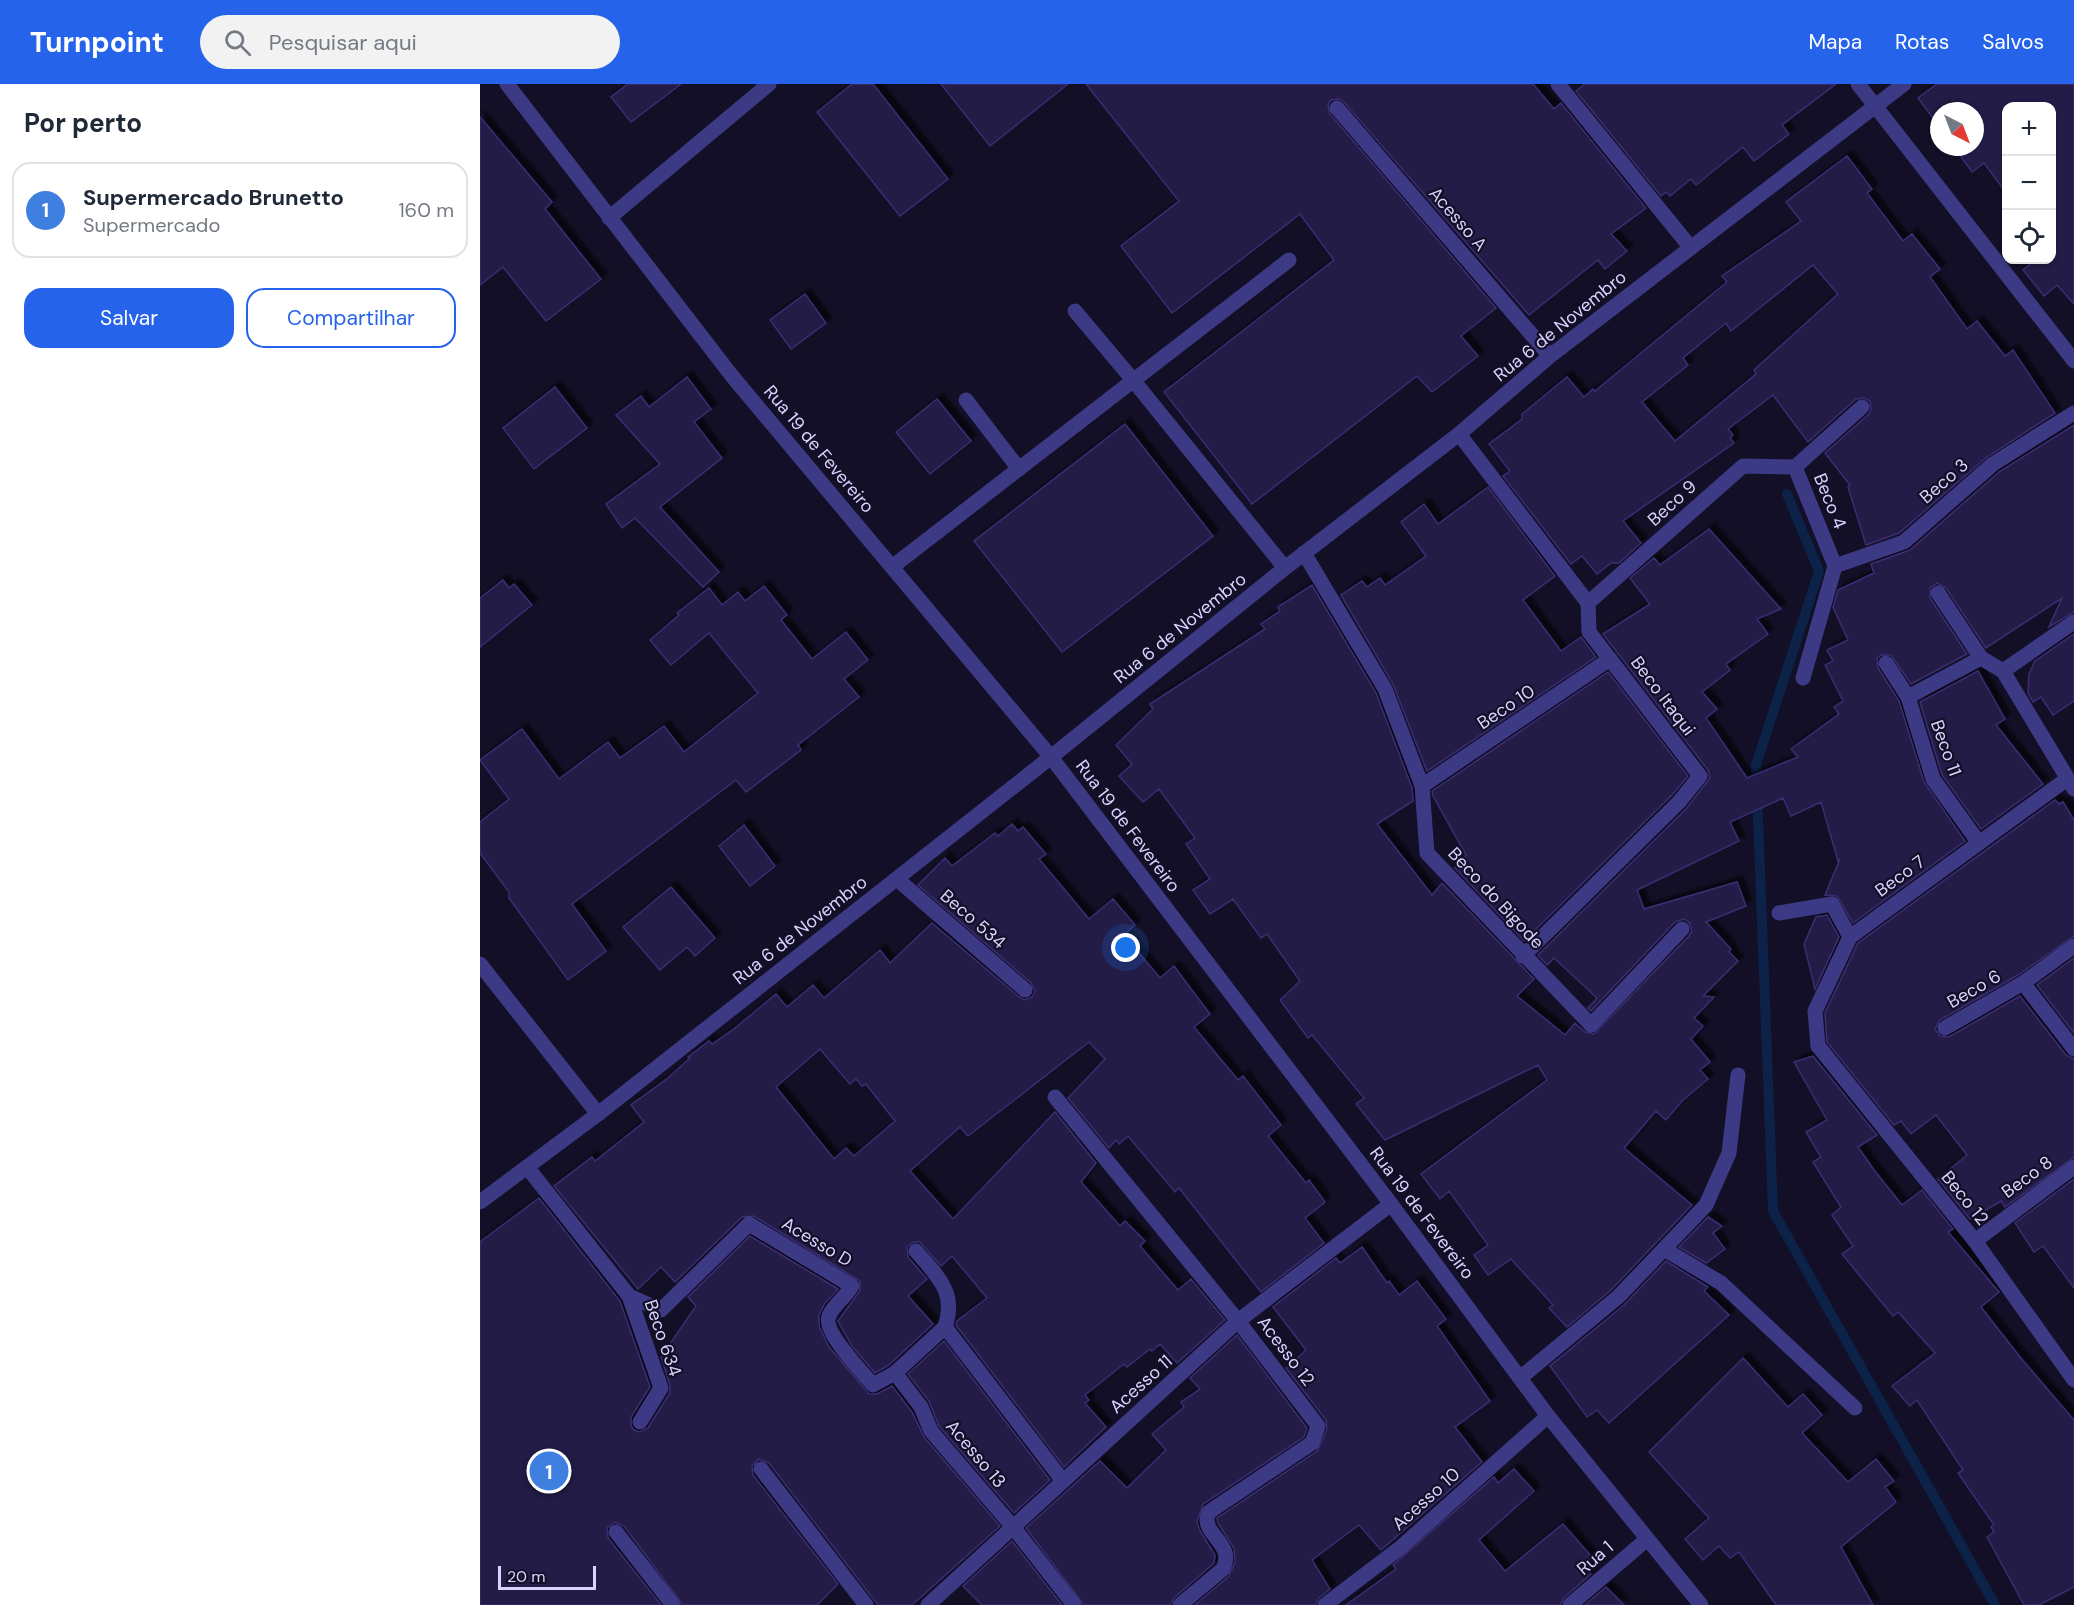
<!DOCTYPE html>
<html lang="pt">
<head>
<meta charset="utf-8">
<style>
	:root { --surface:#fff; --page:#f2f2f3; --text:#1f2937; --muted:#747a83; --line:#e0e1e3; --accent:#2563eb }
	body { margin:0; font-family:"DM Sans",sans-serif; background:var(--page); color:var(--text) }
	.controls { position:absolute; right:18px; top:18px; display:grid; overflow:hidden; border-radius:12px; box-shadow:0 2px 4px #0004 }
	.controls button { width:54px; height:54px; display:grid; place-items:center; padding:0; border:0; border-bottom:2px solid var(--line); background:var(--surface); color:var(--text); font:30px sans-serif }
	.compass { position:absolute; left:1450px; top:18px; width:54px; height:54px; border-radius:50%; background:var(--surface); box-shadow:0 2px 4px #0004; rotate:138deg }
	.scale { position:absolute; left:18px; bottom:15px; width:98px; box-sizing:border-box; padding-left:6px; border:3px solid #d9d4ff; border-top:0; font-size:16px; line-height:21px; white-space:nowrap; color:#d9d4ff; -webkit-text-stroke:4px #130f26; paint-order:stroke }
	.you { position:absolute; left:646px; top:864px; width:21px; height:21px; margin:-15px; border:4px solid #fff; border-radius:50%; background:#1a73e8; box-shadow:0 0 0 9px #1a73e833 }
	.badge { display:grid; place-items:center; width:39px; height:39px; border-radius:50%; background:var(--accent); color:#fff; font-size:20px; font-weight:700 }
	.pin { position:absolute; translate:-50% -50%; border:3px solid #fff; box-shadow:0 2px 6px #0006 }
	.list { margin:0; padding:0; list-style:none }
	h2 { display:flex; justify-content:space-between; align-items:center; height:78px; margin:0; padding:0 24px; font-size:26px }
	h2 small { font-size:20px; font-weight:400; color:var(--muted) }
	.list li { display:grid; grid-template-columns:39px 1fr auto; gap:18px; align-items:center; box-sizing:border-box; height:96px; margin:0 12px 12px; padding:0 12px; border:2px solid var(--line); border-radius:18px }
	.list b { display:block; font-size:22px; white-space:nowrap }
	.list p { margin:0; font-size:20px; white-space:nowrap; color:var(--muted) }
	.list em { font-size:20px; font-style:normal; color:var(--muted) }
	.actions { display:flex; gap:12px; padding:18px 24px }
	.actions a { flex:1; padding:14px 0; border:2px solid var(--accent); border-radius:18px; text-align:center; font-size:21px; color:var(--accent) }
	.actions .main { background:var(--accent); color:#fff }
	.icon { flex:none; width:33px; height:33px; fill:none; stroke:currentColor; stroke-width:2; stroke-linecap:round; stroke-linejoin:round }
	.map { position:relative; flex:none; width:1594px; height:1521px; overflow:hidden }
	header { display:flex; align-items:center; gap:36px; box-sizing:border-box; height:84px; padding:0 30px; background:var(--accent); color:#fff }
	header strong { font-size:28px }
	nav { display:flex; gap:33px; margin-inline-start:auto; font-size:21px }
	.search { width:420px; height:54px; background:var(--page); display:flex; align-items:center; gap:15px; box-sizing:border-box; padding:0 21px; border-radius:33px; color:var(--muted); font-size:22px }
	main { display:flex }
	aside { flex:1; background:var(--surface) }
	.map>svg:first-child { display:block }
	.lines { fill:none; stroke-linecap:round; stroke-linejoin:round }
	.stream { stroke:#0c2248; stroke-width:10 }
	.building { fill:#241b47; stroke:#3b2d73; stroke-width:1.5; fill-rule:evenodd; filter:url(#shadow) }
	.service { stroke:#3d3a85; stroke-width:15 }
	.minor { stroke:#3d3a85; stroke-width:15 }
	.tertiary { stroke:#3d3a85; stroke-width:15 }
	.labels { text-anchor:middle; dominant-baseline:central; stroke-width:4.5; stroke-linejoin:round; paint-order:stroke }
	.street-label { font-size:18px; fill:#d9d4ff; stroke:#130f26 }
</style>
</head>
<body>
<header>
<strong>Turnpoint</strong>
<div class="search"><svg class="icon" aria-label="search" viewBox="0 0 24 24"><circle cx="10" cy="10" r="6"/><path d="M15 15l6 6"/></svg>Pesquisar aqui</div>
<nav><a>Mapa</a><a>Rotas</a><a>Salvos</a></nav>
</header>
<main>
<aside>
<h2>Por perto<small></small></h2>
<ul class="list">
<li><span class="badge" style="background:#3f7fe0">1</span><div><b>Supermercado Brunetto</b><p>Supermercado</p></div><em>160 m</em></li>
</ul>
<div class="actions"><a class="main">Salvar</a><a>Compartilhar</a></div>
</aside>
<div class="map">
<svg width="1594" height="1521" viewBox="0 0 1594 1521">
	<defs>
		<filter id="shadow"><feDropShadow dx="5.5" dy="-5.5" stdDeviation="1.5" flood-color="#0009"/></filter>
	</defs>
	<rect width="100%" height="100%" fill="#130f26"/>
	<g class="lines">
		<path class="stream" d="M 1307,410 L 1339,487 L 1276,681 L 1293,1127 L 1515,1521"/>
	</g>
	<g class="building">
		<path d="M 148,0 L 201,0 L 151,38 L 131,13 Z"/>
		<path d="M 372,0 L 393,0 L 468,95 L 420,132 L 337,28 Z"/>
		<path d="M 461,0 L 588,0 L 510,62 Z"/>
		<path d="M 606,0 L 1053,0 L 1074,25 L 1081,19 L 1166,124 L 1131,150 L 1147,167 L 1125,185 L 1118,176 L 1049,231 L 864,18 L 860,15 L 851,16 L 848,21 L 850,30 L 1016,224 L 981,252 L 998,272 L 952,308 L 937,292 L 772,420 L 684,308 L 854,176 L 820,130 L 692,229 L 641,162 L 699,117 Z"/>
		<path d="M 1105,0 L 1356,0 L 1302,41 L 1309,50 L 1274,77 L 1263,63 L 1216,101 L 1211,95 L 1190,112 L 1186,108 L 1181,112 L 1096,7 Z"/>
		<path d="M 1457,0 L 1594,0 L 1594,220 L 1577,201 L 1564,212 L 1543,186 L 1556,176 L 1572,176 L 1572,22 L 1527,22 L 1527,110 L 1504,79 L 1492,88 L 1474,63 L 1495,63 L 1495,27 L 1459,27 L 1459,42 L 1438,14 Z"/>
		<path d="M 0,33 L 72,118 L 65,125 L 121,195 L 66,237 L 23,183 L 0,201 Z"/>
		<path d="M 1367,72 L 1392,105 L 1387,109 L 1423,157 L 1432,150 L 1460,185 L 1450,193 L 1487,245 L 1497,237 L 1525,272 L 1533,266 L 1575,329 L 1507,373 L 1419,449 L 1386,461 L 1368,403 L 1370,401 L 1345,369 L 1389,330 L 1391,325 L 1390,317 L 1384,314 L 1376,315 L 1328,358 L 1293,311 L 1248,345 L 1253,351 L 1250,354 L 1254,359 L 1143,437 L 1161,459 L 1139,479 L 1131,479 L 1117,490 L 1102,472 L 1091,480 L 1023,392 L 1030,387 L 1009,360 L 1042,335 L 1042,330 L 1087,293 L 1104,313 L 1113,305 L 1115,307 L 1247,198 L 1242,192 L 1321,137 L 1306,118 ZM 1333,181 L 1358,210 L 1274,286 L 1276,290 L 1195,357 L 1162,318 L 1208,281 L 1203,274 L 1246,239 L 1251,247 Z"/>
		<path d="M 325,210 L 346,239 L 311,265 L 290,236 Z"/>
		<path d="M 207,293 L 231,325 L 214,338 L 242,374 L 180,423 L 239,488 L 223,503 L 155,434 L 142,444 L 126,420 L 180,380 L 136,331 L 161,312 L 169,323 Z"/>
		<path d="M 75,303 L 107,344 L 54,385 L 23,344 Z"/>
		<path d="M 457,315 L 491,357 L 450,390 L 416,348 Z"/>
		<path d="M 645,340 L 733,452 L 582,568 L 494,457 Z"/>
		<path d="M 1594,341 L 1594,528 L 1569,543 L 1582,514 L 1506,564 L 1466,504 L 1457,499 L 1450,504 L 1450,514 L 1487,570 L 1431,600 L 1411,571 L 1401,571 L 1397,575 L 1398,584 L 1419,617 L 1444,698 L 1485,757 L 1373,839 L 1357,812 L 1345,811 L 1360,775 L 1358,777 L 1341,718 L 1311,732 L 1303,714 L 1250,738 L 1259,757 L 1157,806 L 1164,825 L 1257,798 L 1266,822 L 1226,838 L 1251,865 L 1249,868 L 1258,877 L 1223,912 L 1234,913 L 1214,934 L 1223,942 L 1211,955 L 1230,978 L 1220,986 L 1228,995 L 1202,1017 L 1186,1036 L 1176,1027 L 1144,1064 L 1212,1121 L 1131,1206 L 1087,1243 L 1069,1224 L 1073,1221 L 1031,1175 L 1008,1191 L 994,1171 L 1008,1161 L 969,1107 L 960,1115 L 941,1090 L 1067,996 L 1058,981 L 905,1056 L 876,1020 L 884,1014 L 832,951 L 828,954 L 800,916 L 820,897 L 787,850 L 781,854 L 753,815 L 730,830 L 713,806 L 730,795 L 706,760 L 715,754 L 679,705 L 663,718 L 639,692 L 652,680 L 636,661 L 673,625 L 670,620 L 785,545 L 781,540 L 800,527 L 798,523 L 832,501 L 896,609 L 932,704 L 933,717 L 897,740 L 952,811 L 962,799 L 1054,895 L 1037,912 L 1085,951 L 1095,939 L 1105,948 L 1114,950 L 1209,852 L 1212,847 L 1209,838 L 1204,835 L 1195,838 L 1111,927 L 1108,924 L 1117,914 L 1074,874 L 1067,881 L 1058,871 L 1206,725 L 1230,694 L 1228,686 L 1123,550 L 1170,520 L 1150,494 L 1174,474 L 1180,481 L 1229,445 L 1301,525 L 1277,535 L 1288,550 L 1246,580 L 1250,586 L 1222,608 L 1237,625 L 1226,634 L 1267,694 L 1318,673 L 1311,665 L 1359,630 L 1354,623 L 1363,617 L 1345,581 L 1353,577 L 1347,566 L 1368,556 L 1353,523 L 1358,506 L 1394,489 L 1391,480 L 1430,466 L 1519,388 Z"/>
		<path d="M 1008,403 L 1075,492 L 1043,516 L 1081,567 L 1101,553 L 1116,573 L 947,687 L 913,600 L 861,511 L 882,497 L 887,503 L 900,494 L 905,501 L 946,472 L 921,438 L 944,420 L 958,440 Z"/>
		<path d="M 23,496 L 29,504 L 34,500 L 52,521 L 0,563 L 0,514 Z"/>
		<path d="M 284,502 L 307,531 L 301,536 L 332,575 L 366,548 L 388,576 L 364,595 L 379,613 L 318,661 L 321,666 L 266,708 L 256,696 L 92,820 L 126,867 L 88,896 L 29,814 L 29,808 L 0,769 L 0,738 L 29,715 L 0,676 L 42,645 L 79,695 L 128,658 L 140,674 L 184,642 L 204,668 L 278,609 L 229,549 L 191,581 L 170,556 L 199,531 L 197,529 L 229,504 L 242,521 L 258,508 L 265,517 Z"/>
		<path d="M 1594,550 L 1594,617 L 1573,631 L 1561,613 L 1553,618 L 1548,609 L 1549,590 L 1555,577 Z"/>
		<path d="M 1498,587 L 1525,635 L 1516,641 L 1563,700 L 1501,745 L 1462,691 L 1440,618 Z"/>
		<path d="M 1128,588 L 1208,692 L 1192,711 L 1044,857 L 975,784 L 986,771 L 953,712 L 952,707 Z"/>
		<path d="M 1575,716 L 1579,720 L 1583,718 L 1594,736 L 1594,852 L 1538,891 L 1460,936 L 1455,945 L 1460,952 L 1469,953 L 1540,912 L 1586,971 L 1594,975 L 1594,1073 L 1525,1123 L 1521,1117 L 1490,1135 L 1458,1095 L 1487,1071 L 1456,1031 L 1431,1050 L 1421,1037 L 1414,1041 L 1347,958 L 1345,929 L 1378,859 Z"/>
		<path d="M 532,740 L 538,747 L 543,743 L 566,770 L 559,775 L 609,835 L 633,815 L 655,841 L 644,851 L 680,894 L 694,882 L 730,930 L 714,943 L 758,996 L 763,992 L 801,1041 L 788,1052 L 826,1099 L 829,1096 L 845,1118 L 825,1134 L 844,1159 L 781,1208 L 699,1104 L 695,1108 L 648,1052 L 639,1060 L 636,1056 L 629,1064 L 588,1014 L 625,975 L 609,958 L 488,1052 L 480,1043 L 430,1087 L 473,1135 L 575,1028 L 616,1079 L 601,1098 L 640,1142 L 645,1137 L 665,1157 L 660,1162 L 698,1206 L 711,1195 L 745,1236 L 697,1279 L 680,1260 L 672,1267 L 670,1265 L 647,1283 L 644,1280 L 605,1311 L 609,1316 L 605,1319 L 626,1343 L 584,1383 L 476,1241 L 477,1237 L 507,1214 L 472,1172 L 461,1182 L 440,1158 L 434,1158 L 427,1163 L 428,1173 L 447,1195 L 428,1212 L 453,1240 L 409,1281 L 395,1289 L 372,1262 L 358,1237 L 380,1207 L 380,1197 L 274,1132 L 262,1133 L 195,1198 L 181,1183 L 158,1205 L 74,1102 L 112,1073 L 115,1077 L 164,1038 L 151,1021 L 188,994 L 210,974 L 208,973 L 229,957 L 232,960 L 255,944 L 296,910 L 307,923 L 333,901 L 344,914 L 400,866 L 410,879 L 452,839 L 539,913 L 544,916 L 552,913 L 555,907 L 551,899 L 438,801 L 465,774 L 472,782 L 515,749 L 518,752 ZM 340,965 L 370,1000 L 376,995 L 382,1002 L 386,1000 L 415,1037 L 374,1072 L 366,1064 L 354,1075 L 296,1003 Z"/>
		<path d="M 264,741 L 295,782 L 270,802 L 239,762 Z"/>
		<path d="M 191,803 L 235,854 L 215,872 L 207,863 L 180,886 L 143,843 Z"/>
		<path d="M 1347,831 L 1359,853 L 1335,905 L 1324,860 L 1336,833 Z"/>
		<path d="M 1594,874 L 1594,949 L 1557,901 Z"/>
		<path d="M 1333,972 L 1397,1051 L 1378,1063 L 1394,1086 L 1422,1121 L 1442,1106 L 1473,1145 L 1468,1148 L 1519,1208 L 1501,1223 L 1540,1273 L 1594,1336 L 1594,1503 L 1559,1521 L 1544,1521 L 1507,1453 L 1514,1448 L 1511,1443 L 1514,1441 L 1478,1389 L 1483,1386 L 1437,1316 L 1430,1322 L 1412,1302 L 1455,1269 L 1418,1228 L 1413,1232 L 1362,1170 L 1373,1162 L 1352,1131 L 1361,1123 L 1333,1078 L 1341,1073 L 1326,1048 L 1347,1036 L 1314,978 Z"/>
		<path d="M 1594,1095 L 1594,1204 L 1563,1162 L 1554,1168 L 1535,1139 Z"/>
		<path d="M 59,1114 L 140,1217 L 170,1303 L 151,1333 L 151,1342 L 154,1346 L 160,1348 L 168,1344 L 190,1309 L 190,1301 L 181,1273 L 216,1222 L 208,1213 L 270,1152 L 358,1205 L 345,1219 L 339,1231 L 339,1242 L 349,1263 L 389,1310 L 397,1310 L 412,1302 L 432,1328 L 444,1353 L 520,1442 L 432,1521 L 398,1521 L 289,1379 L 279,1375 L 272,1382 L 273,1391 L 358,1500 L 337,1521 L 203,1521 L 144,1442 L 135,1438 L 127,1444 L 128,1454 L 181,1521 L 0,1521 L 0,1158 Z"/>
		<path d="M 1228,1133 L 1242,1142 L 1233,1149 L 1245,1165 L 1226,1179 L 1199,1163 Z"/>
		<path d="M 882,1163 L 907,1199 L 909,1197 L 919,1211 L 937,1197 L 966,1235 L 957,1242 L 1010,1317 L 975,1343 L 1002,1378 L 901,1466 L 879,1441 L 832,1476 L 850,1505 L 839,1514 L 835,1521 L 715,1521 L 749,1492 L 755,1478 L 754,1464 L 738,1439 L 737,1434 L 837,1367 L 847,1345 L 846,1336 L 806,1284 L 826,1266 L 793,1223 L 856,1174 L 860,1179 Z"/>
		<path d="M 1186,1177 L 1228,1203 L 1224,1207 L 1249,1231 L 1129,1339 L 1117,1326 L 1107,1333 L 1070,1282 L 1144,1221 Z"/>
		<path d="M 757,1251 L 827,1344 L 824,1353 L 723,1420 L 717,1438 L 720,1447 L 735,1471 L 734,1479 L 694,1514 L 690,1521 L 604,1521 L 546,1444 L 620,1377 L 647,1404 L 686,1366 L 672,1350 L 704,1323 L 701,1318 L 720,1305 L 710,1294 Z"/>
		<path d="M 464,1257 L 570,1396 L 534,1429 L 459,1342 L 449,1317 L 428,1290 Z"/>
		<path d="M 1263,1274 L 1308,1323 L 1323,1310 L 1342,1331 L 1322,1349 L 1368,1398 L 1396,1375 L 1414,1397 L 1405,1403 L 1416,1418 L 1361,1463 L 1393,1521 L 1296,1521 L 1259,1468 L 1250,1474 L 1239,1462 L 1223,1476 L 1205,1455 L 1229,1434 L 1169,1368 Z"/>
		<path d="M 1034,1385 L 1054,1407 L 999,1456 L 1025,1487 L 1083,1440 L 1112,1473 L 1102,1480 L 1111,1490 L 1084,1514 L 1080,1521 L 866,1521 L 916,1485 L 913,1481 L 1014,1393 L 1018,1399 Z"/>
		<path d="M 532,1457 L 582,1521 L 502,1521 L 483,1502 Z"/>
		<path d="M 1126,1503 L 1144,1521 L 1105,1521 Z"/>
	</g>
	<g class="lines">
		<g class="service">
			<path d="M 595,227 L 653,296"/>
			<path d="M 486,316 L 539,385"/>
			<path d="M 1315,383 L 1355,482"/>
			<path d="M 1315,383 L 1382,323"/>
			<path d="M 1355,482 L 1424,458 L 1513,380 L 1594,329"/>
			<path d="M 1458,509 L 1501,574"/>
			<path d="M 1406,579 L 1428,613 L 1453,695 L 1499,759"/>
			<path d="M 1323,594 L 1355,482"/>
			<path d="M 1428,613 L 1501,574 L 1523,587"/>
			<path d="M 942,702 L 1130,575"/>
			<path d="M 417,795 L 545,906"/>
			<path d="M 1299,829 L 1352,820 L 1370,853"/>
			<path d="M 1043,872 L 1199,718 L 1220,692 L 1109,548 L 1108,519 L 1263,382 L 1315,383"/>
			<path d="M 1111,941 L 1202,845"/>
			<path d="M 1465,944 L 1543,899 L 1594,862"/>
			<path d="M 1338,962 L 1335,927 L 1370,853 L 1587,695"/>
			<path d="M 575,1013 L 758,1237 L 838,1342 L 832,1359 L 729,1428 C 718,1450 756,1458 743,1485 L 700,1521"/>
			<path d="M 47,1083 L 149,1212 L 181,1226 L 269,1140 L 372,1202 C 366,1213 353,1221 349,1232 C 342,1247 383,1289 393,1301 L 415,1289 L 465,1243 L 583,1397"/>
			<path d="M 1495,1157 L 1594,1083"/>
			<path d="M 1184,1165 L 1241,1199 L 1375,1324"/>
			<path d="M 436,1167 C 457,1192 477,1208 465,1243"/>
			<path d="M 149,1212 L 181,1304 L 160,1338"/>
			<path d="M 415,1289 L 441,1323 L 451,1347 L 533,1443"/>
			<path d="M 1040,1294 L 1138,1213 L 1226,1121 L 1249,1069 L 1258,991"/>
		</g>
		<g class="minor">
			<path d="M 27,0 L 252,292 L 571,673 L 911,1120 L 1068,1332 L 1221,1521"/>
			<path d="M 1078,0 L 1211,164"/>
			<path d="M 1378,0 L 1594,277"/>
			<path d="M 857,24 L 1070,272"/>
			<path d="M 129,134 L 289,0"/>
			<path d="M 653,296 L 805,484"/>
			<path d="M 979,350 L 1108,519"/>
			<path d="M 824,469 L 905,605 L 942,702 L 947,769 L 1111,941"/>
			<path d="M 412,483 L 809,176"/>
			<path d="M 1594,538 L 1523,587 L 1594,705"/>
			<path d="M 0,880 L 118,1030"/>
			<path d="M 1543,899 L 1594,965"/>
			<path d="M 1338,962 L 1495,1157 L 1594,1296"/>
			<path d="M 281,1385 L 386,1521"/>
			<path d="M 533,1443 L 594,1521"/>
			<path d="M 136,1448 L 193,1521"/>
			<path d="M 448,1521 L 758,1237 L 911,1120"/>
			<path d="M 845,1521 L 920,1464 L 1068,1332"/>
			<path d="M 1090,1521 L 1166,1456"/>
		</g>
		<path class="tertiary" d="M 0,1118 L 118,1030 L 571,673 L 805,484 L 979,350 L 1070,272 L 1424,0"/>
	</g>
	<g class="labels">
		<g class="street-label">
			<text transform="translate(978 135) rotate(49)">Acesso A</text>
			<text transform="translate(1080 242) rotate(-39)">Rua 6 de Novembro</text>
			<text transform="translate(339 365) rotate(50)">Rua 19 de Fevereiro</text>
			<text transform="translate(1464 397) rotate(-41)">Beco 3</text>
			<text transform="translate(1350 417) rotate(68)">Beco 4</text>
			<text transform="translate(1192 419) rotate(-42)">Beco 9</text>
			<text transform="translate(700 544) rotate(-39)">Rua 6 de Novembro</text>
			<text transform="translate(1183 612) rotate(53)">Beco Itaqui</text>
			<text transform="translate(1026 623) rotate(-34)">Beco 10</text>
			<text transform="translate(1466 664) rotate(70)">Beco 11</text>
			<text transform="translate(648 742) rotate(53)">Rua 19 de Fevereiro</text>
			<text transform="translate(1420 792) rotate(-36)">Beco 7</text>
			<text transform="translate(1016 814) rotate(47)">Beco do Bigode</text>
			<text transform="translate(493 835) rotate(41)">Beco 534</text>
			<text transform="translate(320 846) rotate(-38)">Rua 6 de Novembro</text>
			<text transform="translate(1494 905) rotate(-30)">Beco 6</text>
			<text transform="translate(1547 1093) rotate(-36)">Beco 8</text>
			<text transform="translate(1485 1114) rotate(51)">Beco 12</text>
			<text transform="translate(942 1129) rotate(53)">Rua 19 de Fevereiro</text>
			<text transform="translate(337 1158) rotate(31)">Acesso D</text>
			<text transform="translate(183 1254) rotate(71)">Beco 634</text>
			<text transform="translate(806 1267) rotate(53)">Acesso 12</text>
			<text transform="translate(661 1300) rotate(-42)">Acesso 11</text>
			<text transform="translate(496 1370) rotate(50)">Acesso 13</text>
			<text transform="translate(946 1415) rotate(-42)">Acesso 10</text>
			<text transform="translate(1115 1474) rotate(-41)">Rua 1</text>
		</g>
	</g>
</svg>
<div class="controls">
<button>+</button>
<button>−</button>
<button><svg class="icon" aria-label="locate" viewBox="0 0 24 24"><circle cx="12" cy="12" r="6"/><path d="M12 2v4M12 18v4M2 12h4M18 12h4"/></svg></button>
</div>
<svg class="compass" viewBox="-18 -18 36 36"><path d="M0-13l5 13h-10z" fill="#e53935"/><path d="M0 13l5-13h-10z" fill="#747a83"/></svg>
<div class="scale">20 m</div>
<div class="you"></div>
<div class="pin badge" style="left:69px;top:1387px;background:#3f7fe0">1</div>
</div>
</main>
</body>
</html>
